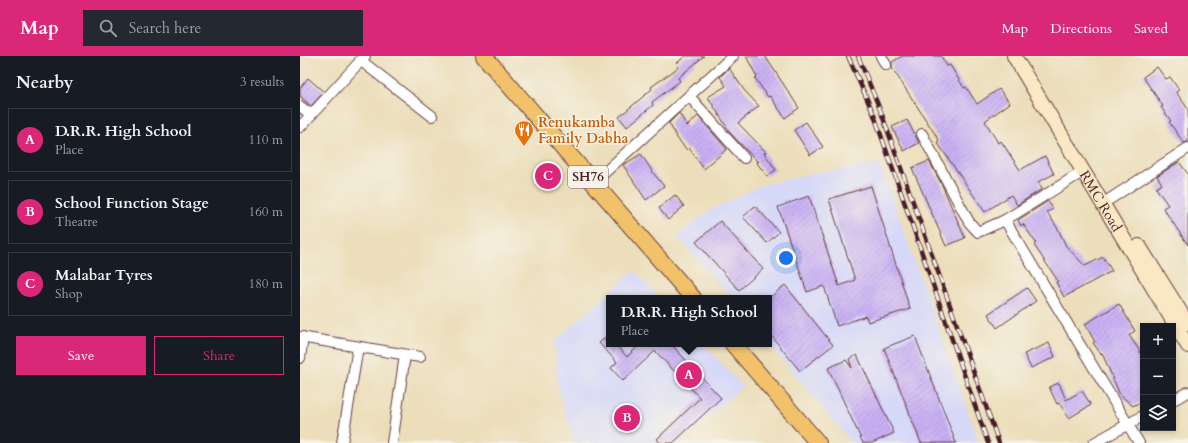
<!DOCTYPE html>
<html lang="en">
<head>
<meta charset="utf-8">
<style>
	:root { --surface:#171b24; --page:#242831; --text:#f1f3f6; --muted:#9ea1a6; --line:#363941; --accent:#db2777 }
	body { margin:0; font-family:Cardo,serif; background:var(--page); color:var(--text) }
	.controls { position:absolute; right:12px; bottom:12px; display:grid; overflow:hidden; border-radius:0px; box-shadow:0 2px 6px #0003 }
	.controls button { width:36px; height:36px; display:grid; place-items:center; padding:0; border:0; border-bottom:1px solid var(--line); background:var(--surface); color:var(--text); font:20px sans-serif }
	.you { position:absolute; left:486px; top:202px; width:14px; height:14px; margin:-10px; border:3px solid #fff; border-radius:50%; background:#1a73e8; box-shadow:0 0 0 6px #1a73e833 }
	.badge { display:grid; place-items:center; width:26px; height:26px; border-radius:50%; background:var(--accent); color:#fff; font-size:13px; font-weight:700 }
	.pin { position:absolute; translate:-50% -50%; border:2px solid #fff; box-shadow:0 1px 4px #0006 }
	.popup { position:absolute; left:306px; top:239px; width:166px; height:52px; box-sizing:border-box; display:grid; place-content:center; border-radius:0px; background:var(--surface); filter:drop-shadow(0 1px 3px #0005); font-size:13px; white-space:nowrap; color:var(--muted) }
	.popup b { font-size:15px; color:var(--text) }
	.popup::after { content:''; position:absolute; left:50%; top:100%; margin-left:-8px; border:8px solid transparent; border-top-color:var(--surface) }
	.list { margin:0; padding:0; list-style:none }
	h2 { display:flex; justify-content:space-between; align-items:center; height:52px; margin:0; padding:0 16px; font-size:17px }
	h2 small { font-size:13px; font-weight:400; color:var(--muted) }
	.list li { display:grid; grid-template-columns:26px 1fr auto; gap:12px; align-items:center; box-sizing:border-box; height:64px; margin:0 8px 8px; padding:0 8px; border:1px solid var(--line); border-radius:0px }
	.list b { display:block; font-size:15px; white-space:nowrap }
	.list p { margin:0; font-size:13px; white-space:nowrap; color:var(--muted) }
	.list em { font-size:13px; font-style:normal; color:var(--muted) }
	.actions { display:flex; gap:8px; padding:12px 16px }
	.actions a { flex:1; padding:9px 0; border:1px solid var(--accent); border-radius:0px; text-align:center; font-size:14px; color:var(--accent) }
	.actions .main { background:var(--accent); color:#fff }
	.icon { flex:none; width:22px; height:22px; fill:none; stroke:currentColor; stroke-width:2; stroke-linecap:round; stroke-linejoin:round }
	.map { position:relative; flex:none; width:888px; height:387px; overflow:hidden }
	header { display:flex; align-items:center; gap:24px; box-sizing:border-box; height:56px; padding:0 20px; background:var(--accent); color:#fff }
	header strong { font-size:19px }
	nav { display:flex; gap:22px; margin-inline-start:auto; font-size:14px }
	.search { width:280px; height:36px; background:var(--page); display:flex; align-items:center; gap:10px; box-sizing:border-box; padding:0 14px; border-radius:0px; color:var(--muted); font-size:15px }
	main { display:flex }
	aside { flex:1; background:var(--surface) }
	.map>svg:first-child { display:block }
	.built { fill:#d6d8f8 }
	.building { fill:url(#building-hatch) }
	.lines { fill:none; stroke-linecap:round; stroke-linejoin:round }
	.street-casing { stroke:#623c40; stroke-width:12 }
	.secondary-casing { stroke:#623c40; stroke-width:16 }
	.primary-casing { stroke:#623c40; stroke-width:18 }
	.street { stroke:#fff; stroke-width:10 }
	.secondary { stroke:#fae7c3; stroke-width:14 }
	.primary { stroke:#f2c26a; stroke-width:16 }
	.rail-casing { stroke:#4a1f2b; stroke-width:4.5 }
	.rail { stroke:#f7f3e8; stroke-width:3; stroke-dasharray:9; stroke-linecap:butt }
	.labels { text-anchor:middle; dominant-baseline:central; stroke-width:3; stroke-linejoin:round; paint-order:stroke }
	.shield { fill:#f7f3e8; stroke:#7e5f64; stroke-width:1 }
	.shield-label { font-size:13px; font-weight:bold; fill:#4a1f2b }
	.food-label { font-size:14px; font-weight:bold; fill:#c56008; stroke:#f7f3e8; text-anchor:start }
	.street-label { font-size:14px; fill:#4a1f2b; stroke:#f7f3e8 }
</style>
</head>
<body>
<header>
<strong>Map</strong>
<div class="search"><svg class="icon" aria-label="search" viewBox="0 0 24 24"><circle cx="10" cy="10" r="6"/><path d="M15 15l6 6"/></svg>Search here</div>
<nav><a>Map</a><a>Directions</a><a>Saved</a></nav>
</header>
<main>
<aside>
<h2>Nearby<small>3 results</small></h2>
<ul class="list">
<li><span class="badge">A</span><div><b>D.R.R. High School</b><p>Place</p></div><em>110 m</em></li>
<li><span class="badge">B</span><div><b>School Function Stage</b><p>Theatre</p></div><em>160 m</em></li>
<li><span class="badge">C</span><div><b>Malabar Tyres</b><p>Shop</p></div><em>180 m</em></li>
</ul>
<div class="actions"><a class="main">Save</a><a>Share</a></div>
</aside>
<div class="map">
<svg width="888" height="387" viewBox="0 0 888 387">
	<defs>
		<pattern id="building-hatch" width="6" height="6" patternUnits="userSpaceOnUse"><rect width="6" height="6" fill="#c9b1f5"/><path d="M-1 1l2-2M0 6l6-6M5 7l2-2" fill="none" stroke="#a58fc7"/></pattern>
	</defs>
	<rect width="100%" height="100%" fill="#f7f3e8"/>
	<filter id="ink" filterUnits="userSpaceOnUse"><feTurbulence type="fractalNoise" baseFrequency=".025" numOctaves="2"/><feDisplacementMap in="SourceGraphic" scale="8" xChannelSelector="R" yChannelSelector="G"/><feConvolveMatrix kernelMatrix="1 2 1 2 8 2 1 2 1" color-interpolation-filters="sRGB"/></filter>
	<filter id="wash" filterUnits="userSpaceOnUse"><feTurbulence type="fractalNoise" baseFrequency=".012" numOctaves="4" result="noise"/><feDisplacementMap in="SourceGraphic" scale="16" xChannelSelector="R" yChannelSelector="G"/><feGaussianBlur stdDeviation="0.9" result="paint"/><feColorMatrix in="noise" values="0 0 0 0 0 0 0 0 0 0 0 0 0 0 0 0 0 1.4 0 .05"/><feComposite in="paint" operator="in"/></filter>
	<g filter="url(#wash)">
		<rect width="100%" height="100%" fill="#ecdeba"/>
		<g class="built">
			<path d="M 580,108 L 679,387 L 552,387 L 469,288 L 469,242 L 431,242 L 377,180 L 409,155 L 460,130 L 514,117 Z"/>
			<path d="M 334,215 L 360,242 L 309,242 L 309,288 L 403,288 L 443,330 L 379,387 L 275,387 L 258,333 L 255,285 Z"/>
		</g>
		<g id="blocks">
			<g class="building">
				<path d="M 385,0 L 404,0 L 378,22 L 380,25 L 352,46 L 353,49 L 327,71 L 319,61 L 352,33 L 351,31 L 379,11 L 376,8 Z"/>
				<path d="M 446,0 L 465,0 L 499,52 L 485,62 L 470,40 L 468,41 L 455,22 L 457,21 Z"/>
				<path d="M 602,0 L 641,0 L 647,10 L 650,9 L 664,32 L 666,31 L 677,48 L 699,33 L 710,47 L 685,65 L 698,87 L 701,85 L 720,114 L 745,100 L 754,118 L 738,126 L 742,133 L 717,149 L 711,139 L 685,156 L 637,86 L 639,84 L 592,12 L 592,6 Z"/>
				<path d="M 857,11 L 866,23 L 870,21 L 879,34 L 876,36 L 888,53 L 888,86 L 884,87 L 869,66 L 871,65 L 861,51 L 863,50 L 843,21 Z"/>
				<path d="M 429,12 L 444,34 L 459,50 L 438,67 L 466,96 L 464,97 L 476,114 L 467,120 L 457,107 L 458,106 L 431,78 L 408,41 L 426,30 L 420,21 Z"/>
				<path d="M 8,22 L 24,36 L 11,50 L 0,40 L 0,32 Z"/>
				<path d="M 379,57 L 387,70 L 398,60 L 427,93 L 404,113 L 389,92 L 387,94 L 377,82 L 369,67 Z"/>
				<path d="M 607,64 L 619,87 L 604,95 L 592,71 Z"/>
				<path d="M 506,66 L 523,91 L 510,99 L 494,74 Z"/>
				<path d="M 341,98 L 354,118 L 364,130 L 346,144 L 323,109 Z"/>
				<path d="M 629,105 L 642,129 L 665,182 L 646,190 L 612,112 Z"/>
				<path d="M 879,106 L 888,118 L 888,189 L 863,152 L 868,149 L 856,132 L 862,128 L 857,120 Z"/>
				<path d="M 571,130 L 610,253 L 568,266 L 566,260 L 537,270 L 524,230 L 507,236 L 478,151 L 509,140 L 539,230 L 555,224 L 529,143 Z"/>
				<path d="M 375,139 L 384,150 L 368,164 L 359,152 Z"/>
				<path d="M 748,145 L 753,153 L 747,156 L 758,173 L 766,190 L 785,210 L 803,201 L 812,215 L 764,241 L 756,226 L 758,225 L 734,189 L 736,187 L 723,168 L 721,170 L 718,164 Z"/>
				<path d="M 455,150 L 479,176 L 467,187 L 443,161 Z"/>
				<path d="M 420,165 L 463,213 L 439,234 L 396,186 Z"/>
				<path d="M 485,229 L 533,289 L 500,315 L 469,277 L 469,242 Z"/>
				<path d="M 727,232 L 736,245 L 697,272 L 688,258 Z"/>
				<path d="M 819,248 L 835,275 L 829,279 L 843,300 L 843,344 L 833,350 L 820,339 L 802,297 L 801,298 L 793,287 L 795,286 L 785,268 Z"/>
				<path d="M 309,278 L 309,288 L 315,288 L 327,301 L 340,288 L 371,288 L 421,342 L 373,387 L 360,387 L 357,383 L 400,342 L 355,295 L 323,325 L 311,312 L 317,306 L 299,287 Z"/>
				<path d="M 615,280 L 656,387 L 621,387 L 584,292 Z"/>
				<path d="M 749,287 L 755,301 L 731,312 L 724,298 Z"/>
				<path d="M 557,299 L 594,377 L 572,387 L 563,387 L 528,312 L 546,304 L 552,312 L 549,303 Z"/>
				<path d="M 759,327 L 766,344 L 782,335 L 791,349 L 769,362 L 759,347 L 757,348 L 749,331 Z"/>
				<path d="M 325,350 L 339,366 L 329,374 L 315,359 Z"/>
			</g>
		</g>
	</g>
	<g filter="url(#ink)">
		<use href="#blocks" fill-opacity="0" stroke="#623c40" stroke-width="1"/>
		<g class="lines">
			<g class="street-casing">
				<g id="street">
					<path d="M 581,0 L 586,9"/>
					<path d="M 60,4 L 132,60"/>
					<path d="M 389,40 L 444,102"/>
					<path d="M 0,50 L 11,59"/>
					<path d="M 0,71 L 65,0"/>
					<path d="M 622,78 L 669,166 L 678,176 L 705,164 L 784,115"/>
					<path d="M 293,127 L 433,0"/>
					<path d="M 810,143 L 888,92"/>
					<path d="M 705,164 L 839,387"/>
					<path d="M 0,281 L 120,301"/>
					<path d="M 0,302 L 3,281"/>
					<path d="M 873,344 L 888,336"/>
					<path d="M 42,387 L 58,291"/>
					<path d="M 92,387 L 105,299"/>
					<path d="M 794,387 L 843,360"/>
				</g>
			</g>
			<g class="secondary-casing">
				<g id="secondary">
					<path id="s1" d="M 714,0 L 888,290"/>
					<path d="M 839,190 L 888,268"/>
				</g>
			</g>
			<g class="primary-casing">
				<g id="primary">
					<path d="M 184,0 L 393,242"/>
					<path d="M 433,288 L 518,387"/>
				</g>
			</g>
			<use href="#street" class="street"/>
			<use href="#secondary" class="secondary"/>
			<use href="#primary" class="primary"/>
			<g class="rail-casing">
				<g id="rail">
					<path d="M 548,0 L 574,59 L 688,387"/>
					<path d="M 558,0 L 581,56 L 699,387"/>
				</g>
			</g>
			<use href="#rail" class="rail"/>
		</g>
	</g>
	<defs>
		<g id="restaurant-pin" transform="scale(1)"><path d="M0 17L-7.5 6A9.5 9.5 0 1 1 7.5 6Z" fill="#e8710a" stroke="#f7f3e8"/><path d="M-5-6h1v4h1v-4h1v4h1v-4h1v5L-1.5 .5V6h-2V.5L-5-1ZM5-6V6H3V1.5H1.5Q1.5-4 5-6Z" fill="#fff"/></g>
	</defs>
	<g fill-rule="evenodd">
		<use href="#restaurant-pin" x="224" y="74"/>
	</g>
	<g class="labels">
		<rect class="shield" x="268" y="110" width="40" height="22" rx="3"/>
		<g class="shield-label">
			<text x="288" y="121">SH76</text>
		</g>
		<g class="food-label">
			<text x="238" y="66">Renukamba<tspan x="238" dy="16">Family Dabha</tspan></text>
		</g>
		<g class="street-label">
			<text stroke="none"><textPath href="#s1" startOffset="169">RMC Road</textPath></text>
		</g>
	</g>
</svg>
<div class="controls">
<button>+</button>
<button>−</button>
<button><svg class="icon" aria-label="layers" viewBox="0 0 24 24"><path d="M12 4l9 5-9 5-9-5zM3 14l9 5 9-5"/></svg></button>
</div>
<div class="you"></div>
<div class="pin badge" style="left:389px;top:319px">A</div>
<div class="popup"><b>D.R.R. High School</b>Place</div>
<div class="pin badge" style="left:327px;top:362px">B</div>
<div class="pin badge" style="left:248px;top:120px">C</div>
</div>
</main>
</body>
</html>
